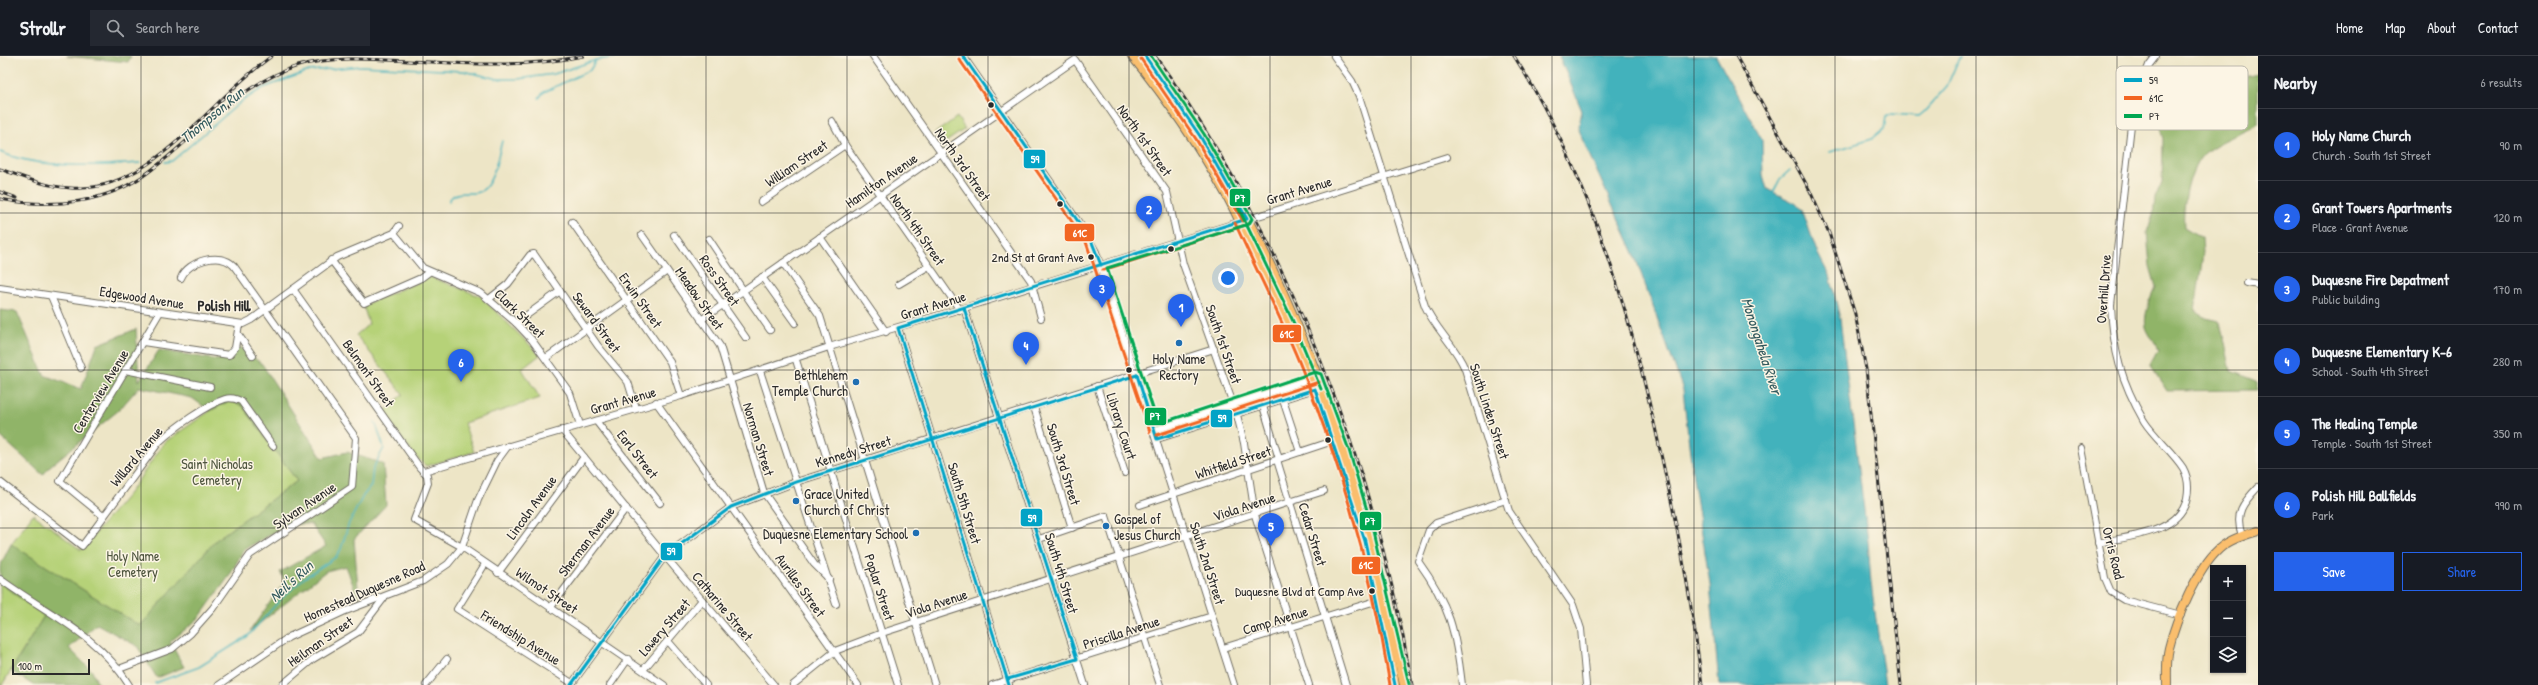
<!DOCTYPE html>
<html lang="en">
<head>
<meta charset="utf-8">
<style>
	:root { --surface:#171b24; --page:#242831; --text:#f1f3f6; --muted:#9ea1a6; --line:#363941; --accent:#2563eb }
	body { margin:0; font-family:"Patrick Hand",sans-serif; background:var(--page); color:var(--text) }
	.controls { position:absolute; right:12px; bottom:12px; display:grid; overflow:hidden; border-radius:0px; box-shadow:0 1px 3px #0004 }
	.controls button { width:36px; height:36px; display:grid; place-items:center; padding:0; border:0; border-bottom:1px solid var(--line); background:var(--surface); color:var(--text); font:20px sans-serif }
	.scale { position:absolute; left:12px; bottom:10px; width:78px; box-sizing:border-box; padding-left:4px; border:2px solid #2b2b2b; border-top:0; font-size:11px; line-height:14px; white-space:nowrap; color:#2b2b2b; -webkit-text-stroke:3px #fcf5e5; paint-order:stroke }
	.you { position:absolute; left:1228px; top:222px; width:14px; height:14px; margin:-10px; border:3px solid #fff; border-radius:50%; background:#1a73e8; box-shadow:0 0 0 6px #1a73e833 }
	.badge { display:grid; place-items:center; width:26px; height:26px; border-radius:50%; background:var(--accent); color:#fff; font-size:13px; font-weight:700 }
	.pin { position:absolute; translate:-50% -33px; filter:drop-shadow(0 1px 2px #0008) }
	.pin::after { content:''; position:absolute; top:21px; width:14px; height:12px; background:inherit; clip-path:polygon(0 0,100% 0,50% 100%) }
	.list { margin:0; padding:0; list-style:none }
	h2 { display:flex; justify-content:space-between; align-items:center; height:52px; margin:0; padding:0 16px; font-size:17px }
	h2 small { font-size:13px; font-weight:400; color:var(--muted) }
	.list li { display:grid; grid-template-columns:26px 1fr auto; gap:12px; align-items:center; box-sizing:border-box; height:72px; padding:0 16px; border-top:1px solid var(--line) }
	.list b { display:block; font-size:15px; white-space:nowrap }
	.list p { margin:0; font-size:13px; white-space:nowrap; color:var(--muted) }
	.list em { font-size:13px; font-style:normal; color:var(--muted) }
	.actions { display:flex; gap:8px; padding:12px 16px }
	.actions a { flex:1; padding:9px 0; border:1px solid var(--accent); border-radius:0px; text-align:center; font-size:14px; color:var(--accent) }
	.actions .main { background:var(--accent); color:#fff }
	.icon { flex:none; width:22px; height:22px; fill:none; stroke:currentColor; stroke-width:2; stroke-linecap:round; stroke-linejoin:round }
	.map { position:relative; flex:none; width:2258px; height:629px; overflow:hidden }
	header { display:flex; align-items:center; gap:24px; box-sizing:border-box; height:56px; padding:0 20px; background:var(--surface); border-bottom:1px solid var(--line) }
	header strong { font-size:19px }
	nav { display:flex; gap:22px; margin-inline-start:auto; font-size:14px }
	.search { width:280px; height:36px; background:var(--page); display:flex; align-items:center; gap:10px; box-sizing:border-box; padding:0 14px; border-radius:0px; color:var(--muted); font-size:15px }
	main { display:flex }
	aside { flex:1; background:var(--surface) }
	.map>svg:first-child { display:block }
	.green { fill:#b6d278; stroke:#707e52 }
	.forest { fill:#90b468; stroke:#5e704a }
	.water { fill:#43b2bc; stroke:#376e74 }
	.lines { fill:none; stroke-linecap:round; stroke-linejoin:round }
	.stream { stroke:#43b2bc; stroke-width:1.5 }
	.minor-casing { stroke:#6f6c61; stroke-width:8 }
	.major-casing { stroke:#6f6c61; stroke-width:10 }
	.minor { stroke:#fff; stroke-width:6 }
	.major { stroke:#fabe6d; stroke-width:8 }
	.rail-casing { stroke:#2b2b2b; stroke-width:3 }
	.rail { stroke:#fcf5e5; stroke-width:1.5; stroke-dasharray:4.5; stroke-linecap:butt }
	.bus-1-casing { stroke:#fcf5e5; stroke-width:6 }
	.bus-2-casing { stroke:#fcf5e5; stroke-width:6 }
	.bus-3-casing { stroke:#fcf5e5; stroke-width:6 }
	.bus-1 { stroke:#02a3c6; stroke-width:3 }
	.bus-2 { stroke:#f26522; stroke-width:3 }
	.bus-3 { stroke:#00a651; stroke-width:3 }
	.grid { fill:none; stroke:#2b2b2b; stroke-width:1; stroke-opacity:0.55 }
	.bus-dot { fill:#2b2b2b; stroke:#fcf5e5; stroke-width:1.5 }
	.poi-dot { fill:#1f6fb2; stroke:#fcf5e5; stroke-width:1.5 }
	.labels { text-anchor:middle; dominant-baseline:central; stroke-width:3; stroke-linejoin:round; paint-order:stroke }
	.bus-label { font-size:13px; fill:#2b2b2b; stroke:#fcf5e5; text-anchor:end }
	.street-label { font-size:14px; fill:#2b2b2b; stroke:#fcf5e5 }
	.poi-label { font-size:14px; fill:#2b2b2b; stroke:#fcf5e5; text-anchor:end }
	.park-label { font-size:14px; fill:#4e553e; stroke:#fcf5e5 }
	.water-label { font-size:15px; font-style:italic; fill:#335a5e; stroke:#fcf5e5 }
	.neighbourhood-label { font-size:15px; font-weight:bold; fill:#2b2b2b; stroke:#fcf5e5 }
	.key { fill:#fcf5e5; stroke:#bdb8ad; stroke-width:1 }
	.key-label { font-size:11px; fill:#2b2b2b }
	.line-badge { stroke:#fcf5e5; stroke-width:1.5 }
	.badge-label { font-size:11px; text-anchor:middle; font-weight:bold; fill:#fff }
</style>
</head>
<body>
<header>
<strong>Strollr</strong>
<div class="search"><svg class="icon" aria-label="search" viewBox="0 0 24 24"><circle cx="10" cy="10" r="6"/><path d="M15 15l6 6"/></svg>Search here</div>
<nav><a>Home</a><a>Map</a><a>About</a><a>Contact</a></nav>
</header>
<main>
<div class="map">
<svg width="2258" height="629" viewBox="0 0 2258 629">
	<rect width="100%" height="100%" fill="#fcf5e5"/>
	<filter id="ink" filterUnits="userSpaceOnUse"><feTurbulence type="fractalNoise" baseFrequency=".025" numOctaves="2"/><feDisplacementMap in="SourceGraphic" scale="8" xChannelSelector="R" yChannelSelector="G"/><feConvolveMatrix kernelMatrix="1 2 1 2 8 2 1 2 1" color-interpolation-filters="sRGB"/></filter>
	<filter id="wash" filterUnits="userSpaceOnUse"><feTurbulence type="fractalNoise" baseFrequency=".012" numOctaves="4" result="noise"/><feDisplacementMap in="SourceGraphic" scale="16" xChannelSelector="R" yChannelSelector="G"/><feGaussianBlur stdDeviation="0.9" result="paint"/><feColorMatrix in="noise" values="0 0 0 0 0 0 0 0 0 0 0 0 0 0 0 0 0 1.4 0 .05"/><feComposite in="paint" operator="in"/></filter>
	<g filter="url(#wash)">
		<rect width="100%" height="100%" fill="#ede5c6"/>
		<g class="green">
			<path d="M 957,61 L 965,73 L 941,89 L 934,78 Z"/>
			<path d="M 430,221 L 480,240 L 540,299 L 522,313 L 540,342 L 464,367 L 474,396 L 426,410 L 413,398 L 383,357 L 403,338 L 356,279 L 369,268 L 363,249 Z"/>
			<path d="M 229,345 L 242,349 L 297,425 L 217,483 L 140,570 L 11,488 L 33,458 L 81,494 L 130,436 L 165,386 L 220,348 Z"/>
			<path d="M 0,527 L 44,560 L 2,629 L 0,629 Z"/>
		</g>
		<g class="forest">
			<path d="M 67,0 L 131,0 L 128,6 Z"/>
			<path d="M 2258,18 L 2258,68 C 2243,77 2219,85 2206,96 C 2189,110 2182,150 2184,171 L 2202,182 L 2203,197 L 2195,255 L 2206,262 L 2220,265 L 2231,315 L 2258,326 L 2258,334 L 2167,335 L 2150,309 L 2158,294 C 2155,286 2148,278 2146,271 C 2143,258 2151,243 2156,231 L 2150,210 L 2147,176 L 2153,159 L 2155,142 L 2162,126 L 2163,83 L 2159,68 L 2164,46 L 2175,35 Z"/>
			<path d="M 0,254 L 17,256 L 44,319 L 81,333 L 97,289 L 136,273 L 139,325 L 159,294 L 218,304 L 240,291 L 262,308 L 322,402 L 347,396 L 383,408 L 386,449 L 354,483 L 359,545 L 346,510 L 326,515 L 250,575 L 285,525 L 280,516 L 326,490 L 311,468 L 291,468 L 244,493 L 230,519 L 199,562 L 170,586 L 184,611 L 157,622 L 137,590 L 97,568 L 69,592 L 93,616 L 98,629 L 33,629 L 11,615 L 44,560 L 0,527 L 0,510 L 11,488 L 140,570 L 217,483 L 297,425 L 242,349 L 229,345 L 210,355 L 192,342 L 139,331 L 119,354 L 50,410 L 43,419 L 0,380 Z"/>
		</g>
		<path class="water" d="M 1559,0 L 1716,0 L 1762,84 L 1763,119 L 1767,133 L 1795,147 L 1802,153 L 1817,196 L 1831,223 L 1840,263 L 1868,485 L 1871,527 L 1885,629 L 1719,629 L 1710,528 L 1692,415 L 1683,334 L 1633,195 L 1578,74 L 1582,55 Z"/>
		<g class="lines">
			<g class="stream">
				<path d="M 539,42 L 544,36 L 590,14 L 596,4"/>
				<path d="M 0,96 C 39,113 98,110 140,107"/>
				<path d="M 1830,96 L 1872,83 L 1884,73 L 1886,61 L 1892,58 L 1919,60 L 1924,56 L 1947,30 L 1960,0"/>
				<path d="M 165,106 L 172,105 L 242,45 L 263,32 L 309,15 L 361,10 L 463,15 L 498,23 L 518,23 L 554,18 L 596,4 L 626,0"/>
				<path d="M 1773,137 L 1780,123 L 1790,114"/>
				<path d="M 449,145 C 456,130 475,143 485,132 C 495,121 498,99 502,85"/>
				<path d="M 155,627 L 199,611 L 248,580 L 280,544 L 304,522 L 336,501 L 341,493 L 349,467 L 363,440 L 371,430 L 373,412 L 384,392 L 375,366"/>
			</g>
		</g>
	</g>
	<g filter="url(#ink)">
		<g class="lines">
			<g class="minor-casing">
				<g id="minor">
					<path d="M 873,0 L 1031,225 L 1041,262"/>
					<path d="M 963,0 L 1084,174 L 1096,196 L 1234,629"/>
					<path d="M 1334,0 L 1352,25 L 1359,40 L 1425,250 C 1435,273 1456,290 1465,313 L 1509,455 L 1573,549 L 1581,573 L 1586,629"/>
					<path d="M 832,65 L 845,89 L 960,254"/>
					<path d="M 761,146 L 845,89"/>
					<path d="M 572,166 L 670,306 L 681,340"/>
					<path d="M 394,177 L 423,212 L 481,237 L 516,267 L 532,284 L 570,337 L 580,369"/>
					<path d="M 642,179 L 720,290 L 764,437 L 814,508 L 829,523"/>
					<path d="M 674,179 L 746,282"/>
					<path d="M 820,181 L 886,276"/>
					<path d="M 709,183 L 743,234"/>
					<path d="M 331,204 L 364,247 L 421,222 L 429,216"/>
					<path d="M 783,207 L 820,260 L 935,629"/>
					<path d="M 762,221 L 795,267"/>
					<path d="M 2247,227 L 2258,229"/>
					<path d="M 899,228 L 929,210"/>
					<path d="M 0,232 L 243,268 L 251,264 L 337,201 L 394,177 L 399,170"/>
					<path d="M 293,233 L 420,412 L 427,419 L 428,427 L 414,464 L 462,491 L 664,629"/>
					<path d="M 743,235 L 770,274"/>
					<path d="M 51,240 L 81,312"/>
					<path d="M 489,243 L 508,228 L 530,199 L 534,198 L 598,290 L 628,326 L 636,352"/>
					<path d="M 964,252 L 1085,629"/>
					<path d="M 701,264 L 1075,4 L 1167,136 L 1183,208 L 1237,359 L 1244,387 L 1255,459 L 1309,629"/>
					<path d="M 516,267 L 560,235"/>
					<path d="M 898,272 L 1009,629"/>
					<path d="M 238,278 L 253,300"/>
					<path d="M 143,286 L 229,299 L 235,292 L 239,268"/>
					<path d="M 546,302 L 667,215"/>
					<path d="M 796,304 L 898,629"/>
					<path d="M 125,314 L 210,331"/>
					<path d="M 760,315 L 836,548"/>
					<path d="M 1097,330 L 1125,417"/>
					<path d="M 1283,344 L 1300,396"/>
					<path d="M 656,346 L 858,629"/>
					<path d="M 1263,350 L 1279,403"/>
					<path d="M 1034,351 L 1072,472"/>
					<path d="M 596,365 L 660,447"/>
					<path d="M 562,374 L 665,500 L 774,629"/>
					<path d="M 1155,374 L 1313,322"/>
					<path d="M 1157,383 L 1318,332"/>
					<path d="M 2081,392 L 2105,522 L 2111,536 L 2124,544 L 2181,559"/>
					<path d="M 1277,404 L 1346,629"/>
					<path d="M 424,415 L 681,340 L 829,291 L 964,252 L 1447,101"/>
					<path d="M 0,426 L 82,490 L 159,386 C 174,372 206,349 225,343 C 231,341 236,343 241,345 L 273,390"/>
					<path d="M 1140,449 L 1333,385"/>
					<path d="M 103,460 L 60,425 L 160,256"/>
					<path d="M 2242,480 C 2234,457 2243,447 2258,431"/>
					<path d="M 1039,483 L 1106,460 L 1160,629"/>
					<path d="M 2098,487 C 2128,480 2180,478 2187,442 C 2189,432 2188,421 2183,412 C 2172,395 2155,382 2144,365 C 2121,325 2113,295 2111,249 L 2133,51 L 2149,9 L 2156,0"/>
					<path d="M 485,508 L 457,553 L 572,627"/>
					<path d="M 498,517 L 584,401"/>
					<path d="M 0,523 C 46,557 99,579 129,629"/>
					<path d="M 551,551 L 626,452"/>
					<path d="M 668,585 L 706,629"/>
					<path d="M 1223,592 L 1379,544"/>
					<path d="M 119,613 L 172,593 L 190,578 L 213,552 L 250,499 L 352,431 L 356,382 L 234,210 C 220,195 188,205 181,222"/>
					<path d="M 643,614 L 702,544"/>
					<path d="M 219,629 L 289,581 L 343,556 L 423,525 L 448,508 L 462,491 L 478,444 L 497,405 L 508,390"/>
					<path d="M 282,629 L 313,603 L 358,576 L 384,542"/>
					<path d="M 426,629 L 447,603"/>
					<path d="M 571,629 L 665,500 L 731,451 L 796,426 L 1214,293"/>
					<path d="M 610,629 L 628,603"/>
					<path d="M 793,629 L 835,595 L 882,577 L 1324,435"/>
					<path d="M 992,629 L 1212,560"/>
					<path d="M 1462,629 C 1456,576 1450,549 1418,505 L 1429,474 L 1436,467 L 1506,444"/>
				</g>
			</g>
			<g class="major-casing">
				<g id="major">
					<path d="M 1132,0 C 1168,44 1200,91 1227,140 C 1239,162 1249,186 1260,209 C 1324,341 1374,483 1395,629"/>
					<path d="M 1145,0 C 1152,8 1158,19 1164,28 C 1182,54 1200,79 1216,106 C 1310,266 1368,447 1404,629"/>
					<path d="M 2167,629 C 2167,617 2166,604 2169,592 C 2176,563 2197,513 2219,493 C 2230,483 2245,479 2258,475"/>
				</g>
			</g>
			<use href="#minor" class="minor"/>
			<use href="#major" class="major"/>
			<g class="rail-casing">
				<g id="rail">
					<path d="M 1155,0 C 1286,180 1375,410 1412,629"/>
					<path d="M 1514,0 C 1592,122 1632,263 1662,403 C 1679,478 1693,553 1702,629"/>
					<path d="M 1736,0 L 1810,135 L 1829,177 L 1855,258 L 1866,313 L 1901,629"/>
					<path d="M 0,113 C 23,121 46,131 71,132 C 151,138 211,42 272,0"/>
					<path d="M 0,136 L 17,142"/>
					<path d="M 0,143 C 52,153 107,148 150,115 C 200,78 236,29 298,10 C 334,0 371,3 408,5 C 467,8 525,12 583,0"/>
				</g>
			</g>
			<use href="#rail" class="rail"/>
			<g class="bus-1-casing">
				<g id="bus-1">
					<path d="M 963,0 L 1091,184 L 1101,209"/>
					<path d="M 964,252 L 1077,603 L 1008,623"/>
					<path d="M 1137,319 L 1157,383 L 1315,333 L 1365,485 L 1395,629"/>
					<path d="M 571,629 L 665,500 L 731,451 L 796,426 L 1137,319"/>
					<path d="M 1009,629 L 898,272 L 1247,163 L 1200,80 L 1145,0"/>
				</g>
			</g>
			<g class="bus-2-casing">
				<g id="bus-2">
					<path d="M 959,3 L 1086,186 L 1150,376"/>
					<path d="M 1141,3 L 1196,83 L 1243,165"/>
					<path d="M 1235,167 C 1257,216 1282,263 1302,313 C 1343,415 1373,520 1390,629"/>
					<path d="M 1103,214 L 1249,168"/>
					<path d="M 1157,379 L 1319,326"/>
				</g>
			</g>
			<g class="bus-3-casing">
				<g id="bus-3">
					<path d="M 1151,0 L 1204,78 L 1252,163 L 1249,168 L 1107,212 L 1158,368 L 1315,316 L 1321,318 L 1349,394 L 1372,471 L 1409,628"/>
					<path d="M 1238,151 L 1292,263 L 1321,333"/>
				</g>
			</g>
			<use href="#bus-1" class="bus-1"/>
			<use href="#bus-2" class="bus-2"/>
			<use href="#bus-3" class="bus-3"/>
		</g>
	</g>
	<path class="grid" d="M 141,0 L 141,629M 282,0 L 282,629M 423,0 L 423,629M 564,0 L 564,629M 706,0 L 706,629M 847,0 L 847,629M 988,0 L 988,629M 1129,0 L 1129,629M 1270,0 L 1270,629M 1411,0 L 1411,629M 1552,0 L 1552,629M 1694,0 L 1694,629M 1835,0 L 1835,629M 1976,0 L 1976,629M 2117,0 L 2117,629M 0,157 L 2258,157M 0,314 L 2258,314M 0,472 L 2258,472"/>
	<g class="bus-dot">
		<circle cx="991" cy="49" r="3.5"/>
		<circle cx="1060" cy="148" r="3.5"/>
		<circle cx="1171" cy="193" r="3.5"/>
		<circle cx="1091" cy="201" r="3.5"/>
		<circle cx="1129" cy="314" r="3.5"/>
		<circle cx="1328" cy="384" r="3.5"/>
		<circle cx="1372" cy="535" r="3.5"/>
	</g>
	<g class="poi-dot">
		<circle cx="1179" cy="287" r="4"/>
		<circle cx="856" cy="326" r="4"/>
		<circle cx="796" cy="445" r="4"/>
		<circle cx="1106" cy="470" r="4"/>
		<circle cx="916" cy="477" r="4"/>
	</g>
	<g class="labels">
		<g class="bus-label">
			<text x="1084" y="201">2nd St at Grant Ave</text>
			<text x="1364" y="535">Duquesne Blvd at Camp Ave</text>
		</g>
		<g class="street-label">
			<text transform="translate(1145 84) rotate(55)">North 1st Street</text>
			<text transform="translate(796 107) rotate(-34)">William Street</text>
			<text transform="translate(963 108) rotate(55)">North 3rd Street</text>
			<text transform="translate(881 124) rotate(-35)">Hamilton Avenue</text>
			<text transform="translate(1299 134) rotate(-17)">Grant Avenue</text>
			<text transform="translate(918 173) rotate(55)">North 4th Street</text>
			<text transform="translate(720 224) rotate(55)">Ross Street</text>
			<text transform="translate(2103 233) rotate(-86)">Overhill Drive</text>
			<text transform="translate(142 241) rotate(9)">Edgewood Avenue</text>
			<text transform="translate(700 242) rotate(55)">Meadow Street</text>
			<text transform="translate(641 244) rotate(55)">Erwin Street</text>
			<text transform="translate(933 249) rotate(-17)">Grant Avenue</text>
			<text transform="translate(520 257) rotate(44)">Clark Street</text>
			<text transform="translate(597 266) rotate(54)">Seward Street</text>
			<text transform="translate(1224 288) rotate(71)">South 1st Street</text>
			<text transform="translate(369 317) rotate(55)">Belmont Street</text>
			<text transform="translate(100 335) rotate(-59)">Centerview Avenue</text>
			<text transform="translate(623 344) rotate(-16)">Grant Avenue</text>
			<text transform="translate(1490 355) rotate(72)">South Linden Street</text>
			<text transform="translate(1122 370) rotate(72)">Library Court</text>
			<text transform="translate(759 383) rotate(73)">Norman Street</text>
			<text transform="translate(853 395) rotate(-17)">Kennedy Street</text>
			<text transform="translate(638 398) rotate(52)">Earl Street</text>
			<text transform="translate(136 400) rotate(-50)">Willard Avenue</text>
			<text transform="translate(1233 406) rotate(-18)">Whitfield Street</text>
			<text transform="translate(1064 408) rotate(73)">South 3rd Street</text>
			<text transform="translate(965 447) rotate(73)">South 5th Street</text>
			<text transform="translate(304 449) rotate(-34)">Sylvan Avenue</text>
			<text transform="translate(1244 450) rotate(-18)">Viola Avenue</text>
			<text transform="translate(531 451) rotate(-54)">Lincoln Avenue</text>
			<text transform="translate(1313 478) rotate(73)">Cedar Street</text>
			<text transform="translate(586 485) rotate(-53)">Sherman Avenue</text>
			<text transform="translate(2114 497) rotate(76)">Orris Road</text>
			<text transform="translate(1208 507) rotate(72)">South 2nd Street</text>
			<text transform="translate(1062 517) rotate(73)">South 4th Street</text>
			<text transform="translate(801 529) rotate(54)">Aurilles Street</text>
			<text transform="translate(880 531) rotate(72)">Poplar Street</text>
			<text transform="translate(547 534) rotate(34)">Wilmot Street</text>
			<text transform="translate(364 535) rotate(-24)">Homestead Duquesne Road</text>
			<text transform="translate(936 547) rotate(-18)">Viola Avenue</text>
			<text transform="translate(723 550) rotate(50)">Catharine Street</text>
			<text transform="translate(1275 564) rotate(-17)">Camp Avenue</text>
			<text transform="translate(664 571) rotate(-49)">Lowery Street</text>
			<text transform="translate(1121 576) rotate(-18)">Priscilla Avenue</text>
			<text transform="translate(521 581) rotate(32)">Friendship Avenue</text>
			<text transform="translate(320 585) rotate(-35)">Heilman Street</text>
		</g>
		<g class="poi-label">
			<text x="1179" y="302" text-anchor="middle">Holy Name<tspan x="1179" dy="16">Rectory</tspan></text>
			<text x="848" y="318">Bethlehem<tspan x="848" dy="16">Temple Church</tspan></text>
			<text x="804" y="437" text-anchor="start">Grace United<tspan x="804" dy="16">Church of Christ</tspan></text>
			<text x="1114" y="462" text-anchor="start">Gospel of<tspan x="1114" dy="16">Jesus Church</tspan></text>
			<text x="908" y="477">Duquesne Elementary School</text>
		</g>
		<g class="park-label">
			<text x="217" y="407">Saint Nicholas<tspan x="217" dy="16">Cemetery</tspan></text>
			<text x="133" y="499">Holy Name<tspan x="133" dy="16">Cemetery</tspan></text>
		</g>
		<g class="water-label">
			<text transform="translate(212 59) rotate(-40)">Thompson Run</text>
			<text transform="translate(1762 290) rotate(72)">Monongahela River</text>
			<text transform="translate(291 525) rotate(-42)">Neil's Run</text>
		</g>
		<g class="neighbourhood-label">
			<text x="224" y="249">Polish Hill</text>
		</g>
	</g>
	<rect x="2116" y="10" width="132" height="64" rx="6" class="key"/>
	<rect x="2124" y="22" width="18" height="4" fill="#02a3c6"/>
	<rect x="2124" y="40" width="18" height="4" fill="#f26522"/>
	<rect x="2124" y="58" width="18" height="4" fill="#00a651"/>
	<g class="key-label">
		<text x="2149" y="28">59</text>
		<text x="2149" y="46">61C</text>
		<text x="2149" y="64">P7</text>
	</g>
	<g class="line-badge">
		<rect x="1023" y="93" width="23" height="20" rx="4" fill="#02a3c6"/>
		<rect x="1229" y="132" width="22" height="19" rx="4" fill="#00a651"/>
		<rect x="1064" y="167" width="31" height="19" rx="4" fill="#f26522"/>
		<rect x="1272" y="268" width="30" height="19" rx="4" fill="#f26522"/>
		<rect x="1144" y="351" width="23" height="19" rx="4" fill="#00a651"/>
		<rect x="1210" y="353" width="23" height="19" rx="4" fill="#02a3c6"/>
		<rect x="1020" y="452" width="23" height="19" rx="4" fill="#02a3c6"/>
		<rect x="1359" y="455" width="23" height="20" rx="4" fill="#00a651"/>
		<rect x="660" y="486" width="23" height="19" rx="4" fill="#02a3c6"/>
		<rect x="1351" y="500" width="30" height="19" rx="4" fill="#f26522"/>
	</g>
	<g class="badge-label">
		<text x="1035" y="107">59</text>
		<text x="1240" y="146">P7</text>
		<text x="1080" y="181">61C</text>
		<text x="1287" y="282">61C</text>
		<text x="1155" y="364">P7</text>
		<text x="1222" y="366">59</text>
		<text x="1032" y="466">59</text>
		<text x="1370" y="469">P7</text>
		<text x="671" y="499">59</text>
		<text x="1366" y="513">61C</text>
	</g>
</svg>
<div class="controls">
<button>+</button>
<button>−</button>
<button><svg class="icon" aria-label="layers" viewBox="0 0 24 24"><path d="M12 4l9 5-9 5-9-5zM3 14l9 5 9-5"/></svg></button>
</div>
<div class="scale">100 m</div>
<div class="you"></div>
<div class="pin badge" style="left:1181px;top:271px">1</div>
<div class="pin badge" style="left:1149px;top:173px">2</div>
<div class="pin badge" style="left:1102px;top:252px">3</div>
<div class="pin badge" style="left:1026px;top:309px">4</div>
<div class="pin badge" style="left:1271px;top:490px">5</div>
<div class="pin badge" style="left:461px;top:326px">6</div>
</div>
<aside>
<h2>Nearby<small>6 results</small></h2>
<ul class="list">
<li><span class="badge">1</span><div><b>Holy Name Church</b><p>Church · South 1st Street</p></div><em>90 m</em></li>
<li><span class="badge">2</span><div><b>Grant Towers Apartments</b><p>Place · Grant Avenue</p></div><em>120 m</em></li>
<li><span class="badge">3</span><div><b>Duquesne Fire Depatment</b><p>Public building</p></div><em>170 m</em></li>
<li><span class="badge">4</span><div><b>Duquesne Elementary K-6</b><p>School · South 4th Street</p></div><em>280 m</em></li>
<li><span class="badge">5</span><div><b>The Healing Temple</b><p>Temple · South 1st Street</p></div><em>350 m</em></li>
<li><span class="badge">6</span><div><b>Polish Hill Ballfields</b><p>Park</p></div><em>990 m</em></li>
</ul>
<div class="actions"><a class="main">Save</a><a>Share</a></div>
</aside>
</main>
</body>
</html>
